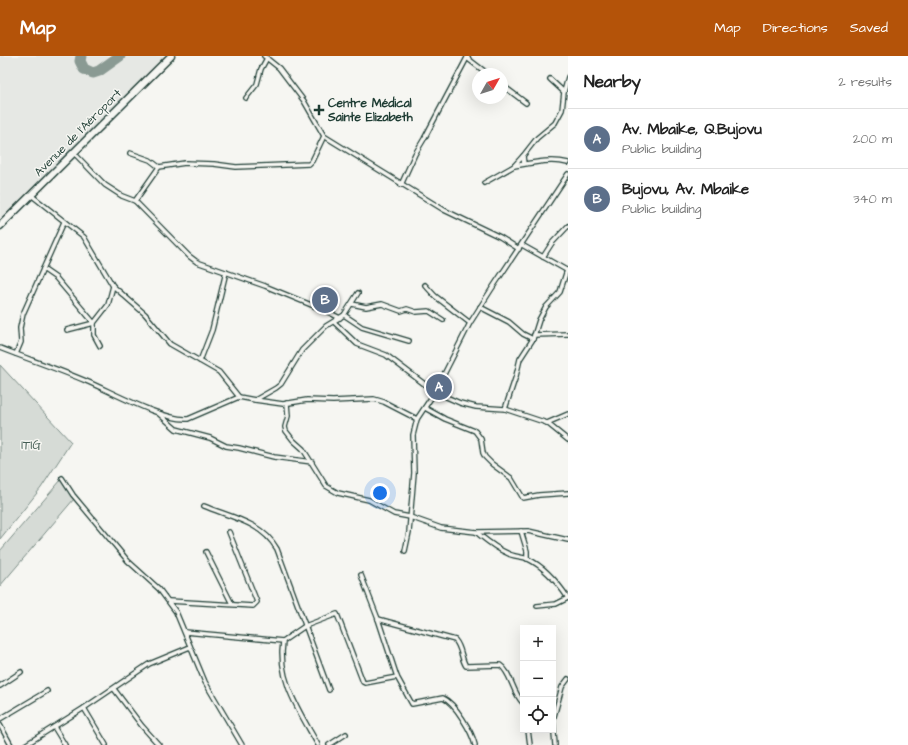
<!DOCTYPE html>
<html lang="en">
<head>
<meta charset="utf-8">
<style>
	:root { --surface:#fff; --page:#f6f6f6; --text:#222; --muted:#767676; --line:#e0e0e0; --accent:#b45309 }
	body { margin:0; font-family:"Architects Daughter",sans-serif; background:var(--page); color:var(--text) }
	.controls { position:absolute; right:12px; bottom:12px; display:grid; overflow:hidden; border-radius:0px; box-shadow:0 4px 16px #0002 }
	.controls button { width:36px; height:36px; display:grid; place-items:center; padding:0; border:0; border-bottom:1px solid var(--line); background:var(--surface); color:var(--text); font:20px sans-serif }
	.compass { position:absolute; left:472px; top:12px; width:36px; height:36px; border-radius:50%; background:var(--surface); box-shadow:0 4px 16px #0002; rotate:51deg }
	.you { position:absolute; left:380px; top:437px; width:14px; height:14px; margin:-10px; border:3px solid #fff; border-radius:50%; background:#1a73e8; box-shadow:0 0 0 6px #1a73e833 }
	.badge { display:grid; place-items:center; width:26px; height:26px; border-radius:50%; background:var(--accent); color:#fff; font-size:13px; font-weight:700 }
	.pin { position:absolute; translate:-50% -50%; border:2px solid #fff; box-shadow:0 1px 4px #0006 }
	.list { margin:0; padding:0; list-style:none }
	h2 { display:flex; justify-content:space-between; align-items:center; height:52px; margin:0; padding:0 16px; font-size:17px }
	h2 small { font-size:13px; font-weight:400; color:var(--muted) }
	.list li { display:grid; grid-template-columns:26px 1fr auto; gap:12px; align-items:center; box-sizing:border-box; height:60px; padding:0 16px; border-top:1px solid var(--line) }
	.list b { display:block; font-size:15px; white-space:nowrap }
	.list p { margin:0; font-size:13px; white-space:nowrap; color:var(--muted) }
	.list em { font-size:13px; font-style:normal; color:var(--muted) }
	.icon { flex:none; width:22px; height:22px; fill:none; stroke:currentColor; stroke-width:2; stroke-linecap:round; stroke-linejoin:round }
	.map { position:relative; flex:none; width:568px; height:689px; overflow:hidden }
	header { display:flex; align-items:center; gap:24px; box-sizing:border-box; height:56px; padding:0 20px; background:var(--accent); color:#fff }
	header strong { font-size:19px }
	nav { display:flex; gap:22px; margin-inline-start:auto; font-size:14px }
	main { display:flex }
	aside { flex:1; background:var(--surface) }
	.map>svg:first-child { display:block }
	.built { fill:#e6e8e4 }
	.green { fill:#d6dbd6; stroke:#7a8c85 }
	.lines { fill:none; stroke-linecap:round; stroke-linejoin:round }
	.taxiway { stroke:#8a9a93; stroke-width:11 }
	.minor-casing { stroke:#1f3d34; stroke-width:6 }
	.trunk-casing { stroke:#1f3d34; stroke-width:9 }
	.minor { stroke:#f6f6f2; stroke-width:3.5 }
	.trunk { stroke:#f6f6f2; stroke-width:6 }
	.poi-dot { fill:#1f3d34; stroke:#f6f6f2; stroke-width:1.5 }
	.labels { text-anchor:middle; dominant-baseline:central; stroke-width:3; stroke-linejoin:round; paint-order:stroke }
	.poi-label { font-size:12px; font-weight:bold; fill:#1f3d34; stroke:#f6f6f2; text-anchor:start }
	.street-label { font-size:12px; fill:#1f3d34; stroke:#f6f6f2 }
	.park-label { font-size:12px; fill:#445d54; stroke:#f6f6f2 }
</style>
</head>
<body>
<header>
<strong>Map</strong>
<nav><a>Map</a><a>Directions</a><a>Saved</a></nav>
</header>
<main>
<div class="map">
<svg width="568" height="689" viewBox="0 0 568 689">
	<rect width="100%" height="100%" fill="#f6f6f2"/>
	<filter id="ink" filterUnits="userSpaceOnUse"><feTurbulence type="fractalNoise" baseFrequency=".025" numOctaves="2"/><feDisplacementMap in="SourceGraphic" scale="8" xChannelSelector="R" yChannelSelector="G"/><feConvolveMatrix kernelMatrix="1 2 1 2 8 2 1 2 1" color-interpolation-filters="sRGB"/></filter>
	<g filter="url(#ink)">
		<path class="built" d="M 0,0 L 168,0 L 0,165 Z"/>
		<g class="green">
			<path d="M 0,309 L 71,386 L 41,432 L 0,483 Z"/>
			<path d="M 61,424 L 74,443 L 0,530 L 0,495 Z"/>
		</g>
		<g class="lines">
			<path class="taxiway" d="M 81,0 L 80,5 L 84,13 L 93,17 L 99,15 L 120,0"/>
			<g class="minor-casing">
				<g id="minor">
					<path d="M 264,0 L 279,12 L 304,45 L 324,80 L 444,154 L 500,181 L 519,193"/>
					<path d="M 467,2 L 488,18"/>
					<path d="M 550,23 L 564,36"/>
					<path d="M 502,29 L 526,47"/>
					<path d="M 246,42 L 257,28 L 261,13 L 267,2"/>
					<path d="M 74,97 L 105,129 L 122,140 L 135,145 L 189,200 L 197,206 L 265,230 L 326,255 L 340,262"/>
					<path d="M 130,97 L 150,104 L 159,111"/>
					<path d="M 523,100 L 537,82 L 555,67 L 562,54 L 564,36 L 568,21"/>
					<path d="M 524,108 L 523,100 L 514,110 C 531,107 551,102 568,107"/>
					<path d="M 484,127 L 514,110"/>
					<path d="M 401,129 L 415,98 L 424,83 L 468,0"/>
					<path d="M 31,139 L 84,181 L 113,230 L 145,258 L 170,288 L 219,316 L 239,341"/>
					<path d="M 135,145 L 159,111 L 185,107 L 214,108 L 236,111 L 309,108 L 312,105 L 324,80"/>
					<path d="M 522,189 L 568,215"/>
					<path d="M 543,201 L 552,187 L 568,170"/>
					<path d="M 43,213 L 56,222 L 94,267 L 94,279 L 100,290"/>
					<path d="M 425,229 L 435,240 L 470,267"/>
					<path d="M 352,248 L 366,251 L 382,248 L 401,255 L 407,253 L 416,256 L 429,255 L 443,264"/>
					<path d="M 480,251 L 509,266 L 523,278 L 533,283"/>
					<path d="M 344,259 L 362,271 L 409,285"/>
					<path d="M 334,266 L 357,288 L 386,299 L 435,336 L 460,347 L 476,351 L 505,353 L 547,367 L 568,384"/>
					<path d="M 67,274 L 94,267 L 108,249 L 113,230"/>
					<path d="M 534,279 L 568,278"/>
					<path d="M 0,292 C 28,303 58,313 86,325 C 110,335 164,365 188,363 L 239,341 L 255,344 L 276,332 L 281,328 L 302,294 L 326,270 L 344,259 L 358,237"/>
					<path d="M 16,298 L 21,286 L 20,272 L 23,258 L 64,166"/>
					<path d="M 200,305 L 212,274 L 226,216"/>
					<path d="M 255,344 L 283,348 L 307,344 L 333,345 L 374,343 L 384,346 L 417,363"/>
					<path d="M 287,347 L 288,360 L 285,371 L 286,375 L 293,384 L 303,393 L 326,430 L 338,437 L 369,444 L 394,458 L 410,461 L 441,472 L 476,476 L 528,475 L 568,484"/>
					<path d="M 425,352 L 445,363 L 475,375 L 481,383 L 483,397 L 485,401 L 492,408 L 511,422 L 523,442 L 539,439 L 568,437"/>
					<path d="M 505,353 L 516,320 L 520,303 L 533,283 L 539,264 L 546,251 L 560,236 L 567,214"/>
					<path d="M 158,357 L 176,373 L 210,382 L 226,390 L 239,392 L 274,401 L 312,406"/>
					<path d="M 547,367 L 568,358"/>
					<path d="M 62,422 L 73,439 L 128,505 L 159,533 L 176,556 L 205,626 L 242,689"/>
					<path d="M 204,450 C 230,461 262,466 277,493 L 329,634"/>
					<path d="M 521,475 L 527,495 L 527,503"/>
					<path d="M 476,476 C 486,484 495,492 507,497 C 513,501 521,500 528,503 C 545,511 558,527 568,542"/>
					<path d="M 405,495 L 409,476 L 414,417 L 413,379 L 417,363 L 435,336 L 470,267 L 491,234 L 568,118"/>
					<path d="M 206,496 L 232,548"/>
					<path d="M 361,519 L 378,563 L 397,621 L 412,648 L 443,642 C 455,647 472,676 475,689"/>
					<path d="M 169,545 L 253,550 L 257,546 L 229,476"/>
					<path d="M 537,550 L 556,548 L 568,542"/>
					<path d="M 378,563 L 455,584 C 462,592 461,603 466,610 L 500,609 C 511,616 512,636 523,647"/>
					<path d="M 185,576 L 283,585 L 305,570 L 337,558 L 363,626 L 365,627 L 397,621"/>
					<path d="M 283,585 C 277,624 300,656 318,689"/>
					<path d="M 0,630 L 21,616"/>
					<path d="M 114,633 L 142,670 L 159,689"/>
					<path d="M 84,652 L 106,689"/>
					<path d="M 0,663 L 47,635"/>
					<path d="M 0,669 L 11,689"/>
					<path d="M 54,671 L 65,689"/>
					<path d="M 528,674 L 530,689"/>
					<path d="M 25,689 L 84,652 L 149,608 L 190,591"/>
					<path d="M 329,689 L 346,678"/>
					<path d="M 555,689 L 553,664 L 562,631 L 568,623"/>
				</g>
			</g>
			<g class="trunk-casing">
				<path id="trunk" d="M 0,170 L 171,0"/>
			</g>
			<use href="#minor" class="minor"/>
			<use href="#trunk" class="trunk"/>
		</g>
	</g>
	<path class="poi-dot" d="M317 48h4v4h4v4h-4v4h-4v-4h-4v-4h4z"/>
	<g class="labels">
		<g class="poi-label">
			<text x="328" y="47">Centre Médical<tspan x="328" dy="14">Sainte Elizabeth</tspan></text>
		</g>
		<g class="street-label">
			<text transform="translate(78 77) rotate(-45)">Avenue de l'Aéroport</text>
		</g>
		<g class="park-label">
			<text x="31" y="389">ITIG</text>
		</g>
	</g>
</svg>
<div class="controls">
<button>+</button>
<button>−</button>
<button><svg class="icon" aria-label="locate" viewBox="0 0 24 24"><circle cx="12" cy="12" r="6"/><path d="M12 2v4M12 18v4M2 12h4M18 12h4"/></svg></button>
</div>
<svg class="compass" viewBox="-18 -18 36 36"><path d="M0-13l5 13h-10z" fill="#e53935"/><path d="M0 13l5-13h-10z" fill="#767676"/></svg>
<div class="you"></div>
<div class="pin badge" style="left:439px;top:331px;background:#5c6f8a">A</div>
<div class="pin badge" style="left:325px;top:244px;background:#5c6f8a">B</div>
</div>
<aside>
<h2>Nearby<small>2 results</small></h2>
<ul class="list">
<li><span class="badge" style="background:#5c6f8a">A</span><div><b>Av. Mbaike, Q.Bujovu</b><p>Public building</p></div><em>200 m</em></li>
<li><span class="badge" style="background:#5c6f8a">B</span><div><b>Bujovu, Av. Mbaike</b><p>Public building</p></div><em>340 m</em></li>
</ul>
</aside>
</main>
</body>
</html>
